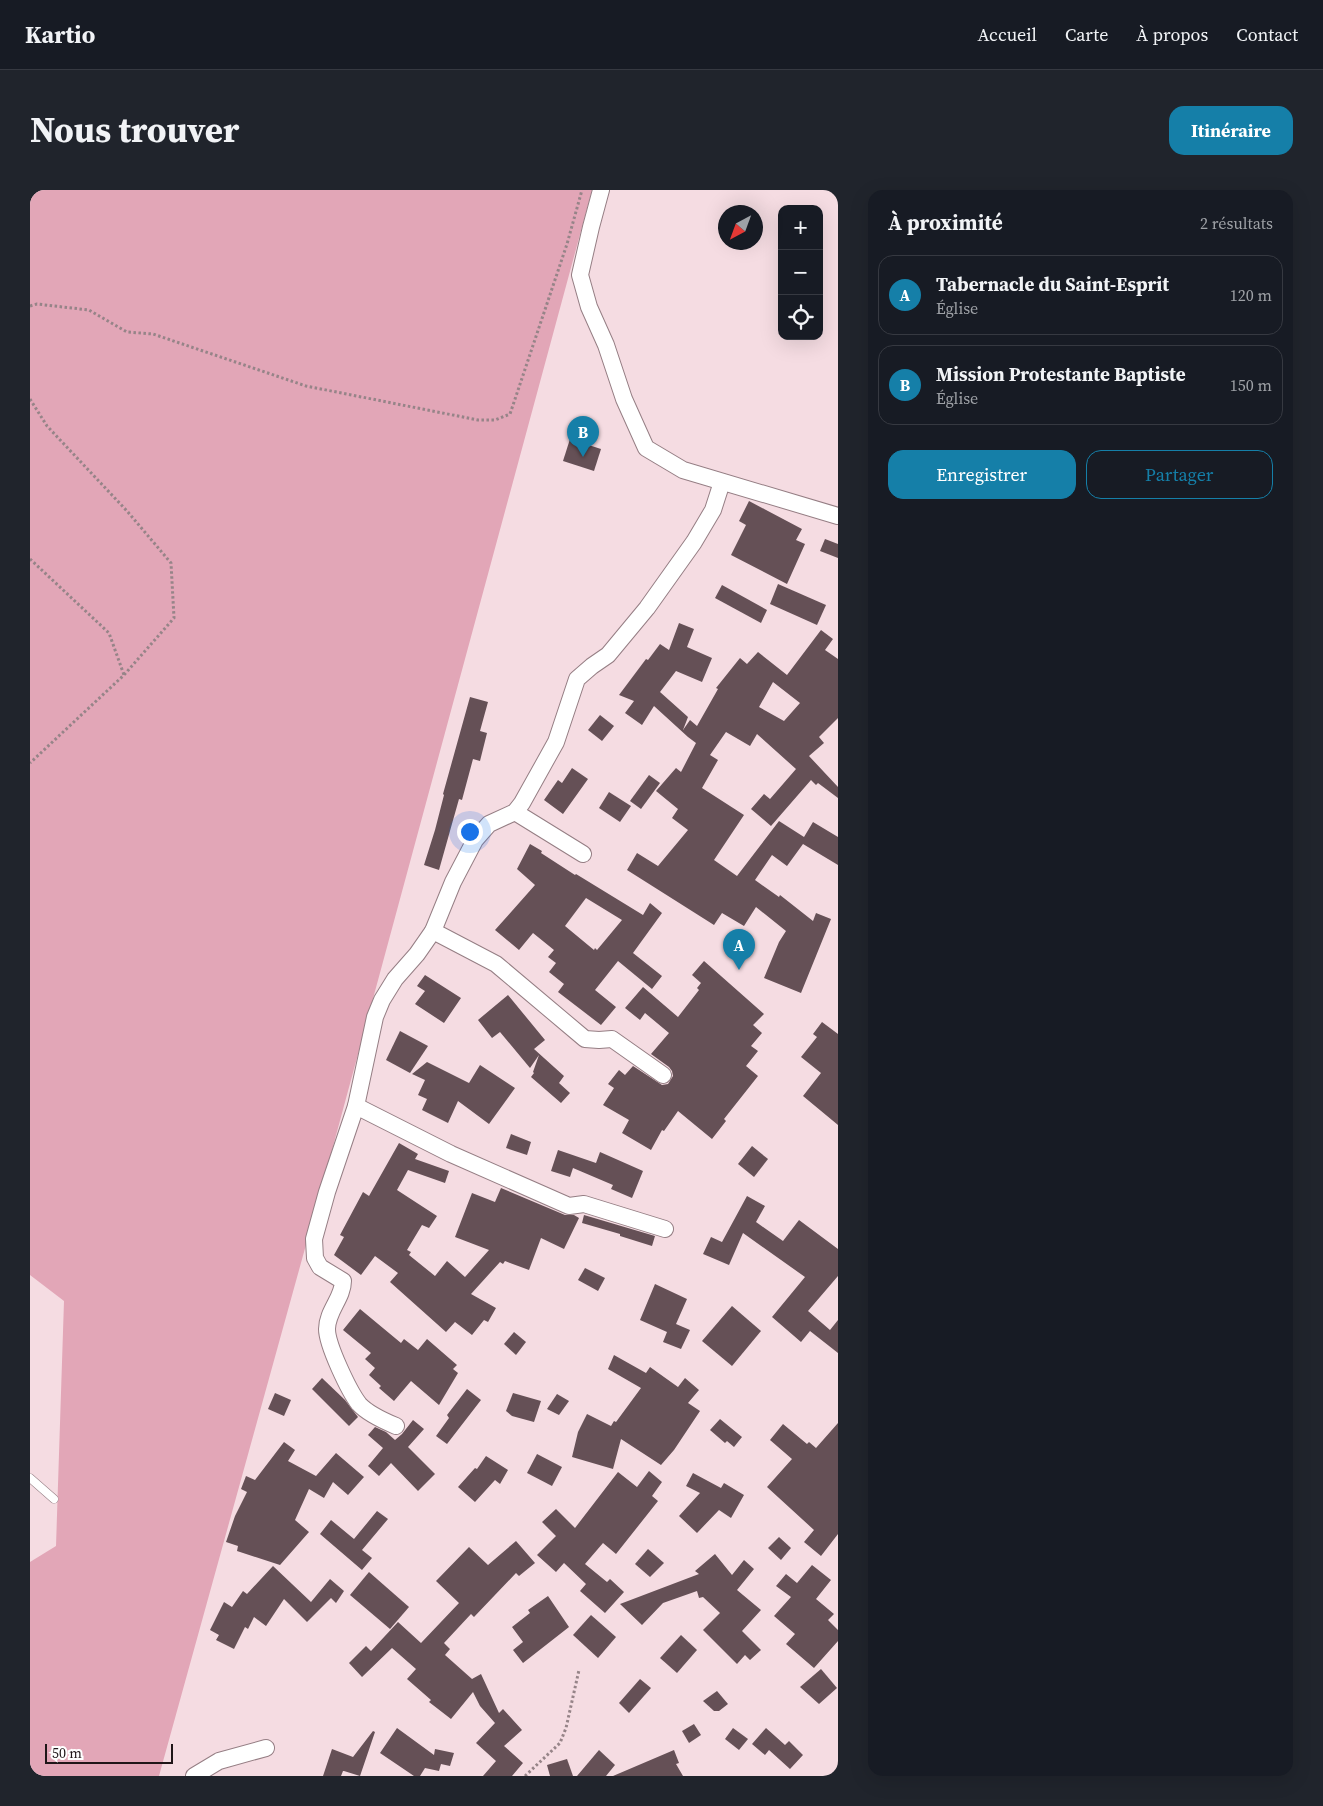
<!DOCTYPE html>
<html lang="fr">
<head>
<meta charset="utf-8">
<style>
	:root { --surface:#171b24; --page:#20242c; --text:#f1f3f6; --muted:#9ea1a6; --line:#363941; --accent:#157fa8 }
	body { margin:0; font-family:"Source Serif 4",serif; background:var(--page); color:var(--text) }
	.controls { position:absolute; right:15px; top:15px; display:grid; overflow:hidden; border-radius:10px; box-shadow:0 5px 20px #0002 }
	.controls button { width:45px; height:45px; display:grid; place-items:center; padding:0; border:0; border-bottom:1px solid var(--line); background:var(--surface); color:var(--text); font:25px sans-serif }
	.compass { position:absolute; left:688px; top:15px; width:45px; height:45px; border-radius:50%; background:var(--surface); box-shadow:0 5px 20px #0002; rotate:221deg }
	.scale { position:absolute; left:15px; bottom:12px; width:128px; box-sizing:border-box; padding-left:5px; border:2px solid #1f1618; border-top:0; font-size:14px; line-height:18px; white-space:nowrap; color:#1f1618; -webkit-text-stroke:4px #fff; paint-order:stroke }
	.you { position:absolute; left:439px; top:641px; width:18px; height:18px; margin:-12px; border:4px solid #fff; border-radius:50%; background:#1a73e8; box-shadow:0 0 0 8px #1a73e833 }
	.badge { display:grid; place-items:center; width:32px; height:32px; border-radius:50%; background:var(--accent); color:#fff; font-size:16px; font-weight:700 }
	.pin { position:absolute; translate:-50% -41px; filter:drop-shadow(0 1px 2px #0008) }
	.pin::after { content:''; position:absolute; top:26px; width:18px; height:15px; background:inherit; clip-path:polygon(0 0,100% 0,50% 100%) }
	.list { margin:0; padding:0; list-style:none }
	h2 { display:flex; justify-content:space-between; align-items:center; height:65px; margin:0; padding:0 20px; font-size:21px }
	h2 small { font-size:16px; font-weight:400; color:var(--muted) }
	.list li { display:grid; grid-template-columns:32px 1fr auto; gap:15px; align-items:center; box-sizing:border-box; height:80px; margin:0 10px 10px; padding:0 10px; border:1px solid var(--line); border-radius:15px }
	.list b { display:block; font-size:19px; white-space:nowrap }
	.list p { margin:0; font-size:16px; white-space:nowrap; color:var(--muted) }
	.list em { font-size:16px; font-style:normal; color:var(--muted) }
	.actions { display:flex; gap:10px; padding:15px 20px }
	.actions a { flex:1; padding:11px 0; border:1px solid var(--accent); border-radius:15px; text-align:center; font-size:18px; color:var(--accent) }
	.actions .main { background:var(--accent); color:#fff }
	.icon { flex:none; width:28px; height:28px; fill:none; stroke:currentColor; stroke-width:2; stroke-linecap:round; stroke-linejoin:round }
	.map { position:relative; flex:none; width:808px; height:1586px; overflow:hidden; border-radius:15px }
	header { display:flex; align-items:center; gap:30px; box-sizing:border-box; height:70px; padding:0 25px; background:var(--surface); border-bottom:1px solid var(--line) }
	header strong { font-size:24px }
	nav { display:flex; gap:28px; margin-inline-start:auto; font-size:18px }
	.intro { display:flex; align-items:center; justify-content:space-between; box-sizing:border-box; height:120px; padding:0 30px }
	h1 { margin:0; font-size:35px }
	.button { padding:12px 22px; border-radius:15px; background:var(--accent); color:#fff; font-size:18px; font-weight:700 }
	main { display:flex; gap:30px; padding:0 30px }
	aside { flex:1; background:var(--surface); border-radius:15px; box-shadow:0 5px 20px #0002 }
	.map>svg:first-child { display:block }
	.green { fill:#e2a6b7 }
	.building { fill:#655056; fill-rule:evenodd }
	.lines { fill:none; stroke-linecap:round; stroke-linejoin:round }
	.lane-casing { stroke:#957e84; stroke-width:9 }
	.street-casing { stroke:#957e84; stroke-width:18 }
	.path { stroke:#968488; stroke-width:3; stroke-dasharray:2.5 2.5; stroke-linecap:butt }
	.lane { stroke:#fff; stroke-width:8 }
	.street { stroke:#fff; stroke-width:16 }
</style>
</head>
<body>
<header>
<strong>Kartio</strong>
<nav><a>Accueil</a><a>Carte</a><a>À propos</a><a>Contact</a></nav>
</header>
<div class="intro"><h1>Nous trouver</h1><a class="button">Itinéraire</a></div>
<main>
<div class="map">
<svg width="808" height="1586" viewBox="0 0 808 1586">
	<rect width="100%" height="100%" fill="#f5dce2"/>
	<path class="green" d="M 0,0 L 562,0 L 292,997 L 129,1586 L 0,1586 L 0,1372 L 26,1356 L 34,1111 L 0,1085 Z"/>
	<g class="building">
		<path d="M 540,249 L 571,259 L 564,281 L 533,271 Z"/>
		<path d="M 719,311 L 772,339 L 766,350 L 775,354 L 757,394 L 701,365 L 716,335 L 709,331 Z"/>
		<path d="M 795,349 L 808,354 L 808,368 L 790,361 Z"/>
		<path d="M 748,394 L 796,415 L 787,435 L 740,414 Z"/>
		<path d="M 692,395 L 737,420 L 731,433 L 685,408 Z"/>
		<path d="M 649,433 L 664,439 L 657,457 L 682,468 L 672,492 L 646,481 L 630,502 L 658,527 L 653,540 L 660,530 L 667,536 L 688,499 L 686,498 L 710,468 L 717,474 L 728,462 L 757,485 L 791,440 L 803,449 L 795,460 L 808,469 L 808,528 L 789,547 L 794,553 L 779,566 L 808,597 L 808,608 L 788,593 L 786,595 L 781,590 L 741,636 L 721,619 L 734,604 L 740,609 L 766,579 L 727,544 L 720,556 L 696,542 L 680,565 L 688,570 L 672,598 L 714,625 L 684,670 L 707,686 L 749,631 L 774,647 L 783,632 L 808,647 L 808,675 L 773,654 L 757,676 L 742,665 L 725,690 L 749,707 L 750,705 L 783,731 L 786,723 L 801,729 L 771,803 L 734,788 L 749,752 L 756,741 L 726,717 L 714,736 L 692,723 L 684,735 L 597,680 L 607,663 L 628,676 L 658,640 L 642,628 L 648,619 L 626,601 L 646,578 L 651,582 L 666,553 L 658,547 L 624,516 L 612,535 L 595,523 L 604,511 L 589,505 L 616,469 L 618,470 L 630,454 L 639,460 ZM 743,492 L 770,513 L 754,531 L 729,517 Z"/>
		<path d="M 440,507 L 458,512 L 450,541 L 457,543 L 450,571 L 443,569 L 432,610 L 429,609 L 409,680 L 394,675 L 405,640 L 414,605 L 413,604 Z"/>
		<path d="M 570,525 L 584,536 L 572,551 L 558,540 Z"/>
		<path d="M 542,578 L 558,589 L 533,624 L 514,610 L 528,590 L 532,593 Z"/>
		<path d="M 619,585 L 630,593 L 611,619 L 600,611 Z"/>
		<path d="M 579,602 L 601,616 L 590,632 L 569,618 Z"/>
		<path d="M 500,654 L 512,661 L 511,663 L 545,685 L 546,684 L 613,725 L 620,713 L 632,723 L 603,763 L 632,786 L 622,799 L 588,771 L 565,800 L 586,817 L 571,835 L 528,802 L 534,794 L 519,782 L 526,773 L 518,767 L 524,760 L 503,743 L 489,760 L 465,740 L 505,695 L 487,679 ZM 556,708 L 592,730 L 567,760 L 565,758 L 564,760 L 535,736 Z"/>
		<path d="M 674,771 L 734,824 L 723,835 L 732,843 L 721,856 L 728,861 L 716,876 L 728,886 L 694,929 L 696,931 L 682,949 L 648,921 L 634,941 L 632,940 L 621,960 L 592,943 L 599,930 L 573,915 L 584,898 L 578,894 L 589,880 L 595,885 L 603,876 L 632,895 L 638,894 L 643,886 L 642,881 L 639,877 L 621,864 L 639,843 L 615,823 L 610,830 L 595,818 L 613,797 L 648,827 L 669,800 L 667,798 L 671,793 L 662,785 Z"/>
		<path d="M 395,785 L 431,808 L 414,833 L 385,814 L 395,801 L 387,796 Z"/>
		<path d="M 478,805 L 515,850 L 504,859 L 534,886 L 529,893 L 540,903 L 531,913 L 501,887 L 504,883 L 503,882 L 509,865 L 500,878 L 470,842 L 462,848 L 448,830 Z"/>
		<path d="M 792,832 L 808,844 L 808,935 L 773,906 L 791,883 L 771,867 L 787,847 L 783,844 Z"/>
		<path d="M 370,841 L 398,856 L 380,883 L 356,870 Z"/>
		<path d="M 397,872 L 439,893 L 450,875 L 485,898 L 459,934 L 428,911 L 418,933 L 392,920 L 397,909 L 388,905 L 395,890 L 382,884 Z"/>
		<path d="M 481,944 L 501,952 L 497,965 L 476,958 Z"/>
		<path d="M 369,953 L 388,964 L 385,969 L 419,981 L 415,993 L 378,980 L 367,1000 L 407,1026 L 399,1038 L 392,1035 L 377,1060 L 381,1062 L 379,1065 L 405,1086 L 417,1071 L 435,1087 L 459,1060 L 425,1047 L 442,1003 L 465,1012 L 471,998 L 535,1025 L 544,1025 L 549,1028 L 534,1059 L 511,1048 L 499,1080 L 475,1071 L 473,1074 L 470,1072 L 441,1104 L 466,1118 L 458,1132 L 454,1130 L 442,1145 L 425,1132 L 416,1142 L 360,1092 L 368,1083 L 345,1066 L 331,1085 L 304,1065 L 314,1047 L 310,1045 L 333,1002 L 339,1006 Z"/>
		<path d="M 722,956 L 738,969 L 724,987 L 708,974 Z"/>
		<path d="M 528,960 L 566,973 L 570,962 L 613,981 L 602,1008 L 581,999 L 583,995 L 543,978 L 540,987 L 521,981 Z"/>
		<path d="M 717,1006 L 735,1016 L 726,1032 L 753,1051 L 769,1030 L 808,1059 L 808,1086 L 778,1121 L 800,1140 L 808,1130 L 808,1163 L 780,1141 L 771,1152 L 742,1127 L 775,1087 L 713,1043 L 699,1075 L 673,1064 L 681,1047 L 692,1052 Z"/>
		<path d="M 554,1025 L 625,1046 L 622,1056 L 590,1046 L 590,1044 L 552,1033 Z"/>
		<path d="M 555,1078 L 575,1088 L 568,1101 L 548,1090 Z"/>
		<path d="M 625,1094 L 657,1109 L 646,1134 L 660,1140 L 651,1159 L 633,1152 L 637,1142 L 610,1130 Z"/>
		<path d="M 702,1116 L 731,1141 L 702,1176 L 672,1151 Z"/>
		<path d="M 330,1119 L 371,1153 L 374,1149 L 388,1160 L 397,1149 L 427,1175 L 423,1179 L 428,1183 L 409,1215 L 381,1191 L 364,1211 L 349,1198 L 351,1196 L 339,1185 L 345,1178 L 335,1169 L 341,1163 L 313,1140 Z"/>
		<path d="M 484,1142 L 496,1152 L 486,1165 L 474,1154 Z"/>
		<path d="M 584,1165 L 616,1183 L 620,1177 L 648,1197 L 655,1188 L 669,1200 L 658,1213 L 670,1221 L 644,1260 L 631,1275 L 591,1249 L 583,1279 L 542,1267 L 548,1242 L 557,1224 L 581,1236 L 584,1231 L 586,1232 L 611,1198 L 578,1179 Z"/>
		<path d="M 292,1188 L 315,1210 L 328,1227 L 319,1236 L 282,1199 Z"/>
		<path d="M 437,1199 L 451,1210 L 417,1254 L 406,1246 L 419,1228 L 417,1225 Z"/>
		<path d="M 245,1203 L 261,1210 L 254,1226 L 238,1219 Z"/>
		<path d="M 483,1203 L 511,1211 L 504,1232 L 482,1226 L 476,1221 Z"/>
		<path d="M 527,1204 L 539,1211 L 529,1225 L 517,1219 Z"/>
		<path d="M 690,1229 L 712,1247 L 704,1257 L 697,1251 L 695,1253 L 680,1240 Z"/>
		<path d="M 383,1230 L 394,1239 L 378,1257 L 405,1284 L 388,1301 L 361,1273 L 349,1286 L 338,1276 L 353,1258 L 338,1245 L 345,1237 L 356,1242 L 365,1250 L 372,1244 Z"/>
		<path d="M 808,1233 L 808,1344 L 791,1366 L 774,1352 L 784,1340 L 737,1297 L 762,1269 L 740,1250 L 753,1234 L 777,1254 L 779,1252 L 786,1258 Z"/>
		<path d="M 254,1252 L 265,1260 L 258,1271 L 286,1286 L 306,1263 L 334,1287 L 318,1305 L 303,1292 L 294,1308 L 279,1299 L 265,1330 L 279,1342 L 250,1375 L 207,1361 L 208,1356 L 196,1352 L 205,1326 L 217,1302 L 211,1299 L 216,1286 L 225,1290 Z"/>
		<path d="M 507,1264 L 532,1277 L 522,1296 L 497,1283 Z"/>
		<path d="M 456,1266 L 478,1280 L 470,1294 L 465,1290 L 445,1312 L 428,1297 L 445,1278 L 447,1279 Z"/>
		<path d="M 619,1281 L 632,1292 L 622,1306 L 628,1311 L 586,1364 L 573,1353 L 555,1374 L 577,1392 L 580,1389 L 594,1402 L 575,1423 L 550,1401 L 556,1394 L 534,1373 L 526,1382 L 507,1365 L 526,1346 L 512,1332 L 526,1319 L 545,1338 L 588,1282 L 607,1297 Z"/>
		<path d="M 663,1283 L 691,1298 L 694,1293 L 714,1305 L 701,1328 L 689,1320 L 667,1343 L 649,1326 L 670,1303 L 656,1296 Z"/>
		<path d="M 347,1321 L 358,1329 L 332,1360 L 342,1368 L 332,1380 L 290,1344 L 301,1330 L 324,1349 Z"/>
		<path d="M 749,1347 L 761,1358 L 751,1370 L 738,1358 Z"/>
		<path d="M 486,1351 L 505,1373 L 489,1386 L 486,1383 L 444,1427 L 441,1424 L 414,1453 L 420,1459 L 415,1465 L 442,1489 L 451,1484 L 469,1523 L 473,1519 L 492,1540 L 474,1556 L 493,1573 L 482,1586 L 453,1586 L 466,1571 L 446,1553 L 465,1533 L 450,1516 L 443,1502 L 421,1529 L 399,1512 L 401,1510 L 377,1489 L 386,1479 L 362,1458 L 332,1487 L 319,1473 L 336,1456 L 341,1461 L 368,1432 L 391,1453 L 429,1413 L 406,1391 L 439,1357 L 458,1375 Z"/>
		<path d="M 618,1359 L 634,1373 L 620,1387 L 605,1374 Z"/>
		<path d="M 685,1364 L 702,1385 L 714,1370 L 724,1379 L 707,1400 L 731,1420 L 712,1441 L 731,1460 L 720,1470 L 715,1465 L 707,1474 L 673,1440 L 690,1423 L 673,1407 L 669,1408 L 667,1401 L 633,1413 L 612,1435 L 590,1414 L 669,1384 L 665,1381 Z"/>
		<path d="M 782,1375 L 801,1390 L 786,1409 L 804,1424 L 798,1430 L 808,1440 L 808,1451 L 784,1478 L 756,1454 L 765,1444 L 744,1426 L 761,1407 L 746,1396 L 756,1384 L 767,1393 Z"/>
		<path d="M 243,1376 L 281,1412 L 300,1389 L 314,1401 L 306,1413 L 301,1408 L 277,1432 L 254,1409 L 236,1436 L 224,1427 L 218,1439 L 215,1437 L 204,1459 L 186,1450 L 189,1445 L 180,1440 L 194,1412 L 202,1417 L 213,1401 L 217,1404 Z"/>
		<path d="M 339,1382 L 379,1417 L 360,1439 L 320,1405 Z"/>
		<path d="M 518,1406 L 539,1437 L 493,1473 L 483,1460 L 493,1452 L 482,1437 L 500,1423 L 498,1420 Z"/>
		<path d="M 561,1425 L 586,1447 L 568,1468 L 543,1445 Z"/>
		<path d="M 651,1445 L 667,1460 L 647,1483 L 630,1468 Z"/>
		<path d="M 791,1479 L 807,1498 L 789,1514 L 770,1497 Z"/>
		<path d="M 610,1489 L 621,1498 L 599,1523 L 589,1513 Z"/>
		<path d="M 687,1501 L 698,1514 L 689,1521 L 684,1521 L 673,1511 Z"/>
		<path d="M 664,1534 L 671,1545 L 659,1553 L 652,1541 Z"/>
		<path d="M 367,1538 L 404,1565 L 405,1559 L 424,1563 L 420,1576 L 411,1574 L 409,1581 L 395,1578 L 390,1586 L 384,1586 L 350,1563 Z"/>
		<path d="M 703,1538 L 718,1549 L 709,1560 L 695,1549 Z"/>
		<path d="M 736,1538 L 755,1555 L 759,1551 L 773,1565 L 760,1579 L 739,1560 L 735,1565 L 722,1554 Z"/>
		<path d="M 343,1541 L 345,1542 L 330,1586 L 314,1581 L 313,1581 L 311,1586 L 293,1586 L 302,1559 L 323,1567 Z"/>
		<path d="M 569,1560 L 585,1575 L 576,1586 L 547,1586 Z"/>
		<path d="M 644,1560 L 649,1573 L 646,1574 L 653,1586 L 583,1586 Z"/>
		<path d="M 537,1569 L 543,1586 L 520,1586 L 517,1575 Z"/>
	</g>
	<g class="lines">
		<g class="lane-casing">
			<path id="lane" d="M 0,1288 L 24,1309"/>
		</g>
		<g class="street-casing">
			<g id="street">
				<path d="M 571,0 L 561,37 L 550,85 L 559,117 L 576,155 L 594,209 L 616,258 L 653,280 L 808,326"/>
				<path d="M 485,622 L 553,664"/>
				<path d="M 403,741 L 466,774 L 555,849 L 569,850 L 582,849 L 633,885"/>
				<path d="M 326,916 L 421,964 L 539,1016 L 554,1014 L 635,1039"/>
				<path d="M 366,1236 C 354,1231 338,1224 329,1214 C 319,1201 297,1155 297,1139 C 297,1121 313,1108 313,1091 L 290,1077 L 285,1068 L 284,1049 L 297,1002 L 326,916 L 345,827 L 352,810 L 365,789 L 387,764 L 403,741 L 423,692 L 445,650 L 459,634 L 485,622 L 492,613 L 526,552 L 547,489 L 562,476 L 578,465 L 617,418 L 664,352 L 683,320 L 692,292"/>
				<path d="M 164,1586 L 189,1571 L 236,1558"/>
			</g>
		</g>
		<g class="path">
			<path d="M 0,116 L 7,114 L 59,120 L 97,142 L 123,144 L 276,196 L 448,230 L 465,230 L 480,224 L 537,54 L 552,0"/>
			<path d="M 0,209 L 17,236 L 97,321 L 141,373 L 144,428 L 94,485 L 0,573"/>
			<path d="M 0,369 L 79,443 L 94,485"/>
			<path d="M 495,1586 L 530,1553 L 536,1538 L 549,1480"/>
		</g>
		<use href="#lane" class="lane"/>
		<use href="#street" class="street"/>
	</g>
</svg>
<div class="controls">
<button>+</button>
<button>−</button>
<button><svg class="icon" aria-label="locate" viewBox="0 0 24 24"><circle cx="12" cy="12" r="6"/><path d="M12 2v4M12 18v4M2 12h4M18 12h4"/></svg></button>
</div>
<svg class="compass" viewBox="-18 -18 36 36"><path d="M0-13l5 13h-10z" fill="#e53935"/><path d="M0 13l5-13h-10z" fill="#9ea1a6"/></svg>
<div class="scale">50 m</div>
<div class="you"></div>
<div class="pin badge" style="left:709px;top:780px">A</div>
<div class="pin badge" style="left:553px;top:267px">B</div>
</div>
<aside>
<h2>À proximité<small>2 résultats</small></h2>
<ul class="list">
<li><span class="badge">A</span><div><b>Tabernacle du Saint-Esprit</b><p>Église</p></div><em>120 m</em></li>
<li><span class="badge">B</span><div><b>Mission Protestante Baptiste</b><p>Église</p></div><em>150 m</em></li>
</ul>
<div class="actions"><a class="main">Enregistrer</a><a>Partager</a></div>
</aside>
</main>
</body>
</html>
